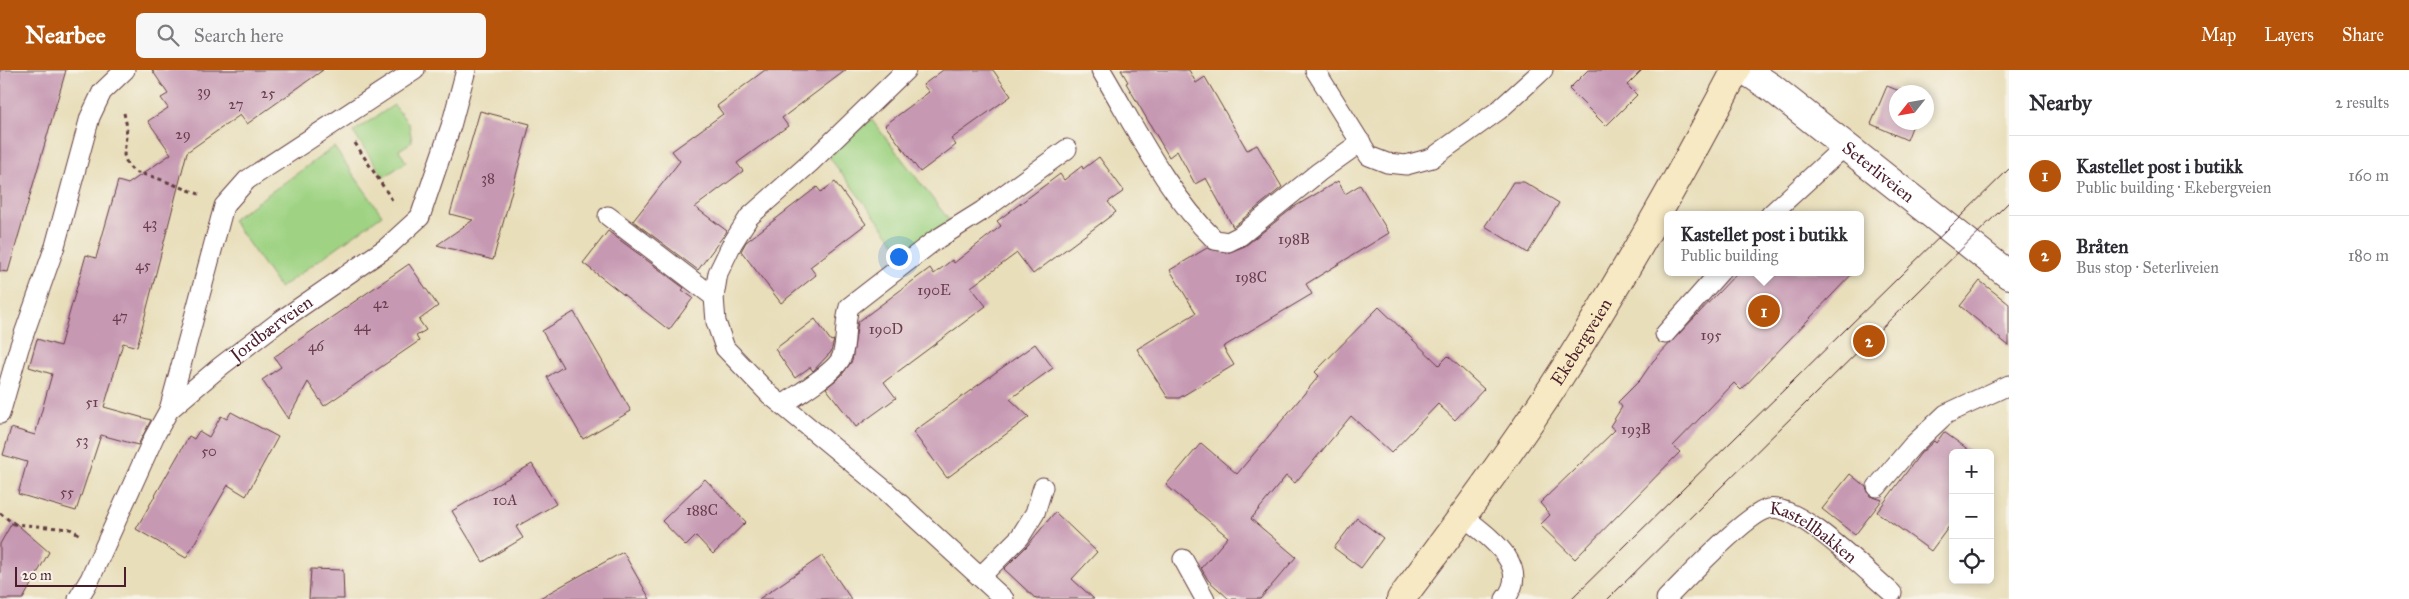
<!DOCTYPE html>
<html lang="en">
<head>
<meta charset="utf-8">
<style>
	:root { --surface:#fff; --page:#f7f7f7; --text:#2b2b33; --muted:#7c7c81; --line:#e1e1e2; --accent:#b45309 }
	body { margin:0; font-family:"IM FELL Great Primer",serif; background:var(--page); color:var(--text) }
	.controls { position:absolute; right:15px; bottom:15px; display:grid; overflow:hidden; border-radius:8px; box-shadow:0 2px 8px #0003 }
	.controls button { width:45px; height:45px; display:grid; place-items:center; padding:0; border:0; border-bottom:1px solid var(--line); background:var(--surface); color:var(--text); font:25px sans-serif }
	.compass { position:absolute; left:1889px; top:15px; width:45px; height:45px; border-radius:50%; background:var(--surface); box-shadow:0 2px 8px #0003; rotate:239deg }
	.scale { position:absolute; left:15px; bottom:12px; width:111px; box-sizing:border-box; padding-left:5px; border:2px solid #4a1f2b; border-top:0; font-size:14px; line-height:18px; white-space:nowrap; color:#4a1f2b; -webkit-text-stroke:4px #f7f3e8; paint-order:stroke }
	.you { position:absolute; left:898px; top:186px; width:18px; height:18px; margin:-12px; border:4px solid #fff; border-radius:50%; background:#1a73e8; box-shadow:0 0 0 8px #1a73e833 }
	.badge { display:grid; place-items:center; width:32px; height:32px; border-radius:50%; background:var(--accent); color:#fff; font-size:16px; font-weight:700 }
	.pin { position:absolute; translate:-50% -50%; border:2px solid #fff; box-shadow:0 1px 5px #0006 }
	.popup { position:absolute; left:1664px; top:141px; width:200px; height:65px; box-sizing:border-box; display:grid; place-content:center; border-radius:8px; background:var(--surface); filter:drop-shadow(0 1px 4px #0005); font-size:16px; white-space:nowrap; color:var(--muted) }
	.popup b { font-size:19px; color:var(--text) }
	.popup::after { content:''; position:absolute; left:50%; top:100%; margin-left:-10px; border:10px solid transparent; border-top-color:var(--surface) }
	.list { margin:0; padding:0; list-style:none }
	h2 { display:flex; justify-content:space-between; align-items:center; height:65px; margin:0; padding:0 20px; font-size:21px }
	h2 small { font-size:16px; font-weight:400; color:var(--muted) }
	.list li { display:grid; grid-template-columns:32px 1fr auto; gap:15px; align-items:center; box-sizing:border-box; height:80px; padding:0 20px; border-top:1px solid var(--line) }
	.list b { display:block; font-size:19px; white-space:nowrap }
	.list p { margin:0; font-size:16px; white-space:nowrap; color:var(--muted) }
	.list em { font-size:16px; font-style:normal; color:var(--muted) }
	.icon { flex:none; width:28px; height:28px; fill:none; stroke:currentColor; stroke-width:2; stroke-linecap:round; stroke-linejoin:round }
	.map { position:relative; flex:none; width:2009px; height:529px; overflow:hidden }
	header { display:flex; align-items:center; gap:30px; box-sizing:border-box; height:70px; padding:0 25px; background:var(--accent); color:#fff }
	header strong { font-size:24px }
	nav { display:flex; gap:28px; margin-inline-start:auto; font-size:18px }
	.search { width:350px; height:45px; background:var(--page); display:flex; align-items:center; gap:12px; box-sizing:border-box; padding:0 18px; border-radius:8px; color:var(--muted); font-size:19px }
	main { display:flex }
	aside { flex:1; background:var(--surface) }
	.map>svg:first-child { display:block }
	.green { fill:#9fd383; stroke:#747957 }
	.building { fill:#c698b2 }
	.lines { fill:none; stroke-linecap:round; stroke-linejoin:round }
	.service-casing { stroke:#623c40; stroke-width:21 }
	.minor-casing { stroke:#623c40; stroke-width:30 }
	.secondary-casing { stroke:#623c40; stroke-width:30 }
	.path { stroke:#623c40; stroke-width:3; stroke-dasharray:4 4; stroke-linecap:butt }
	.service { stroke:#fff; stroke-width:19 }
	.minor { stroke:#fff; stroke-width:28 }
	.secondary { stroke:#f7e9c3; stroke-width:28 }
	.tram { stroke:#4a1f2b; stroke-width:1 }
	.labels { text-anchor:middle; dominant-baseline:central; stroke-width:4; stroke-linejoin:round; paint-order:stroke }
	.number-label { font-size:15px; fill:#693d4d }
	.street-label { font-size:18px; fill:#4a1f2b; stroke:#f7f3e8 }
</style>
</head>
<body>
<header>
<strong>Nearbee</strong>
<div class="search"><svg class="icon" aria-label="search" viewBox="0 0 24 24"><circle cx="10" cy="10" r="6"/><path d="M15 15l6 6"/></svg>Search here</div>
<nav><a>Map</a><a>Layers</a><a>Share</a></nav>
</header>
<main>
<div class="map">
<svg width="2009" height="529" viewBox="0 0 2009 529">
	<rect width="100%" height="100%" fill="#f7f3e8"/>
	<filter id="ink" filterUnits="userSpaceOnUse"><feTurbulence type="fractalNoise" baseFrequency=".02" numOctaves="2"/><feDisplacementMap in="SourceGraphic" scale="10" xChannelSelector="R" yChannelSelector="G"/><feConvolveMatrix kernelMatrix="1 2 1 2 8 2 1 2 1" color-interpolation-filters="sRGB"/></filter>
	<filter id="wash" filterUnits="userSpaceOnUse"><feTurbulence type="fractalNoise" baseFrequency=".0096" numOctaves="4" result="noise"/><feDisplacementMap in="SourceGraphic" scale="20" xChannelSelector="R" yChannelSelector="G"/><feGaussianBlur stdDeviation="1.12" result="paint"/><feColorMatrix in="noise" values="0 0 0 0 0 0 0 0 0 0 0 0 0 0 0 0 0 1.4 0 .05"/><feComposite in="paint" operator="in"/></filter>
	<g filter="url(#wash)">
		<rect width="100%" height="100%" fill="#e8deba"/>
		<g class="green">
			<path d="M 394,35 L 409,54 L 412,72 L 399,80 L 406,92 L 384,107 L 353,62 Z"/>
			<path d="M 871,49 L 949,150 L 905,186 L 829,87 Z"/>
			<path d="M 334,77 L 382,145 L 280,218 L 232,150 Z"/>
		</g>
		<g id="blocks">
			<g class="building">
				<path d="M 0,0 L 66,0 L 8,202 L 0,201 Z"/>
				<path d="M 152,0 L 323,0 L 247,54 L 240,45 L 187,82 L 137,277 L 123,273 L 104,337 L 151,350 L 138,375 L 101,365 L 76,441 L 18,424 L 27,392 L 3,385 L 11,358 L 35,365 L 52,304 L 29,297 L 37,269 L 60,276 L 86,185 L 96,188 L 118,111 L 128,114 L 171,84 L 148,51 L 168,38 L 161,28 L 168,24 Z"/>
				<path d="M 765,0 L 846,0 L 782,48 L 788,56 L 737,93 L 743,101 L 695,137 L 727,161 L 698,200 L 633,151 L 680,91 L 672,81 L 723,44 L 717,36 Z"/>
				<path d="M 943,0 L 993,0 L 1011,26 L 951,69 L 956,75 L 920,102 L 885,55 L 929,22 L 923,15 Z"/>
				<path d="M 1121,0 L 1189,0 L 1196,13 L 1205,7 L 1247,80 L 1257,75 L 1282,117 L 1233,157 L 1206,108 L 1195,114 L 1177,81 L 1169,87 L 1126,13 L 1128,12 Z"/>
				<path d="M 1588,0 L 1642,0 L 1627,15 L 1637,25 L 1606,56 L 1569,19 Z"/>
				<path d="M 1887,16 L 1902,22 L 1896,22 L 1896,52 L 1914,52 L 1907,70 L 1871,54 Z"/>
				<path d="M 480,41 L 530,54 L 493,190 L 437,175 L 473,150 L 450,144 Z"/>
				<path d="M 1099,87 L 1124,121 L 1108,132 L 1116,142 L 1033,204 L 1017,183 L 971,217 L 986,236 L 884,312 L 896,328 L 856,357 L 826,318 L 841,306 L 852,291 L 858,252 L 930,198 L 934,204 L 952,190 L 954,193 L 1001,156 L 997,151 L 1060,104 L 1064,110 L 1082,96 L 1083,99 Z"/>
				<path d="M 1338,111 L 1345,124 L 1360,115 L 1389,163 L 1306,214 L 1312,224 L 1223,277 L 1234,295 L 1179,328 L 1168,328 L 1137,279 L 1196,243 L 1170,200 L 1207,178 L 1227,183 L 1245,176 L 1294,137 Z"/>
				<path d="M 835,112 L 866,154 L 810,197 L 816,205 L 781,233 L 741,181 L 746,172 L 817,117 L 821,122 Z"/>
				<path d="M 1513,112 L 1524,112 L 1559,133 L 1528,183 L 1485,156 Z"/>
				<path d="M 608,161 L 684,218 L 682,220 L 693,228 L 669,260 L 583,193 Z"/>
				<path d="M 409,194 L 438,236 L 419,250 L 426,260 L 416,266 L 419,271 L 324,336 L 308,312 L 288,349 L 262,310 L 281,297 L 274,287 Z"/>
				<path d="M 1738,202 L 1854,202 L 1741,320 L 1734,313 L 1673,376 L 1680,382 L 1575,489 L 1540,455 L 1550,445 L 1540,433 L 1615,360 L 1610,356 L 1622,337 L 1618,332 L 1640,310 L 1653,291 Z"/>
				<path d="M 1980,211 L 2009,234 L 2009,276 L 1960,236 Z"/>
				<path d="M 1379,237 L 1439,295 L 1448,286 L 1484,319 L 1455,350 L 1438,334 L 1391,383 L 1351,346 L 1295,413 L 1286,406 L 1251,449 L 1296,487 L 1260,529 L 1229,529 L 1208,510 L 1201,498 L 1228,467 L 1166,415 L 1201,373 L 1237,404 L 1319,306 L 1315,302 Z"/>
				<path d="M 574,242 L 631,341 L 583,369 L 547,307 L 563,297 L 542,261 Z"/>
				<path d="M 815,249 L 831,271 L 834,270 L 831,282 L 813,301 L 810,297 L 795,308 L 775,279 Z"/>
				<path d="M 1035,274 L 1053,298 L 1010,329 L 1029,347 L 947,408 L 913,362 Z"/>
				<path d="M 231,342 L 278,367 L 246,426 L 228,415 L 186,488 L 136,459 L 189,366 L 194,369 L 199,361 L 209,367 L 221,346 L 227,349 Z"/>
				<path d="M 1944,362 L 1973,383 L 1953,383 L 1953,451 L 1931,481 L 1877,442 L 1920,384 L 1934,371 L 1936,373 Z"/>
				<path d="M 532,394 L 556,434 L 516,457 L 523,468 L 483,492 L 452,441 Z"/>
				<path d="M 1850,404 L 1866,417 L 1870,426 L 1882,430 L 1855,465 L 1822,439 Z"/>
				<path d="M 705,409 L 746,452 L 713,484 L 696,466 L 686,476 L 662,451 Z"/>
				<path d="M 1055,442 L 1097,482 L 1072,509 L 1094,529 L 1036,529 L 1004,499 L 1028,475 Z"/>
				<path d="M 1357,448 L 1383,468 L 1361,498 L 1334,478 Z"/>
				<path d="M 13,451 L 49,482 L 23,529 L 0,529 L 0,474 Z"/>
				<path d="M 623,482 L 650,529 L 538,529 L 583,504 Z"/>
				<path d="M 822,486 L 851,529 L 759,529 Z"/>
				<path d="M 311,499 L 343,500 L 344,529 L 309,529 Z"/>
			</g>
		</g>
	</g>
	<g filter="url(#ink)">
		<use href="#blocks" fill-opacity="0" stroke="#623c40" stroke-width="1"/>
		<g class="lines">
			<g class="service-casing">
				<g id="service">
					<path d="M 906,0 L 810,93 L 749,147 L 732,174 L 718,203 L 714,227 L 716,252 L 725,278 L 770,325 L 885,420 L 1004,529"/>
					<path d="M 1101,0 C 1135,57 1167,123 1215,170 L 1228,172 L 1240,166 L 1319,102 L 1361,72"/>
					<path d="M 1315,0 L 1369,86 L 1387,93 L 1406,95 L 1432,88 L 1499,40 L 1543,0"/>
					<path d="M 1770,145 L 1845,76"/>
					<path d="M 608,146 L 714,227"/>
					<path d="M 1665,264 L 1720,202"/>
					<path d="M 783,335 C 797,324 837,302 842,286 C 847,271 844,254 849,237 L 934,171 L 982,141 L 1067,79"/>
					<path d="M 169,340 L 224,136 L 247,110 L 415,0"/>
					<path d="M 0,344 L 19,278 L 55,176 L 90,47 L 102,22 L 125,0"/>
					<path d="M 1877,417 L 1912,376 L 1946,344 L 2009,315"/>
					<path d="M 1463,446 C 1486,465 1533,495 1505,529"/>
					<path d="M 1183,489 L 1205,529"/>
					<path d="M 980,507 L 1020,467 L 1035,443 L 1043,417"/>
					<path id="s1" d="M 78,529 L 90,509 L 154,367 L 169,340 L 221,296 L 280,251 L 386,178 L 420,147 L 451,56 L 466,0"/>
					<path id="s2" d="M 1666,529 C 1685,510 1746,444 1768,439 C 1797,431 1869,504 1892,523"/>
				</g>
			</g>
			<g class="minor-casing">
				<g id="minor">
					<path id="s3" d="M 1745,0 L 1772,18 L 2009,205"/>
				</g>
			</g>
			<g class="secondary-casing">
				<g id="secondary">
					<path id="s4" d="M 1401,529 C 1453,460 1505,390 1553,317 C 1619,215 1679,108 1736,0"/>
				</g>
			</g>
			<g class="path">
				<path d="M 124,43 L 127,57 L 124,85 L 127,94 L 134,102 L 154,107 L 199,124"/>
				<path d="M 355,73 L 394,133"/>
				<path d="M 0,443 L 14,454 L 70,459 L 79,464"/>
			</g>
			<use href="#service" class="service"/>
			<use href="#minor" class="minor"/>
			<use href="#secondary" class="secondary"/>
			<g class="tram">
				<path d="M 1571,529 L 2009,99"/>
				<path d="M 1608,529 L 2009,132"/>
			</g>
		</g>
	</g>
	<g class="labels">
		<g class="number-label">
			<text x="204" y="21">39</text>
			<text x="268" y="23">25</text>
			<text x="236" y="34">27</text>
			<text x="183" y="64">29</text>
			<text x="488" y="108">38</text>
			<text x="150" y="153">43</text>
			<text x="1294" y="169">198B</text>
			<text x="143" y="195">45</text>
			<text x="1251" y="207">198C</text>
			<text x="934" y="220">190E</text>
			<text x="381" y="233">42</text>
			<text x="120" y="246">47</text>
			<text x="362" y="256">44</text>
			<text x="886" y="259">190D</text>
			<text x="1711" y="265">195</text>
			<text x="316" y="276">46</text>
			<text x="92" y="332">51</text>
			<text x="1636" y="359">193B</text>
			<text x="82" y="370">53</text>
			<text x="209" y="381">50</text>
			<text x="67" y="422">55</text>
			<text x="505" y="430">10A</text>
			<text x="702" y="440">188C</text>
		</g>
		<g class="street-label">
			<text stroke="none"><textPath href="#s3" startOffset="168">Seterliveien</textPath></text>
			<text stroke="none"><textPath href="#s1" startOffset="341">Jordbærveien</textPath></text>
			<text stroke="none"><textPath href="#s4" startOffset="314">Ekebergveien</textPath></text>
			<text stroke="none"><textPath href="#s2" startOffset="189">Kastellbakken</textPath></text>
		</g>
	</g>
</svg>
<div class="controls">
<button>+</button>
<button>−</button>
<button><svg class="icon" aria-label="locate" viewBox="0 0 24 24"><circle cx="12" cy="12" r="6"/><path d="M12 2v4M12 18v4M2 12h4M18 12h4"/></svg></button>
</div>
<svg class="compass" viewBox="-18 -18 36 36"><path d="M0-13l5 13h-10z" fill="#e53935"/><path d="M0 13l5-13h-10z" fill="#7c7c81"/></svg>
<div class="scale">20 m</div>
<div class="you"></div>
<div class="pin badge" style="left:1764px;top:241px">1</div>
<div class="popup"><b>Kastellet post i butikk</b>Public building</div>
<div class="pin badge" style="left:1869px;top:271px">2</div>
</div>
<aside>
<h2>Nearby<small>2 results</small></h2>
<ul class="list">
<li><span class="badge">1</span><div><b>Kastellet post i butikk</b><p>Public building · Ekebergveien</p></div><em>160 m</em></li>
<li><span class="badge">2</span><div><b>Bråten</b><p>Bus stop · Seterliveien</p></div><em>180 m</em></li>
</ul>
</aside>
</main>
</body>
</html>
